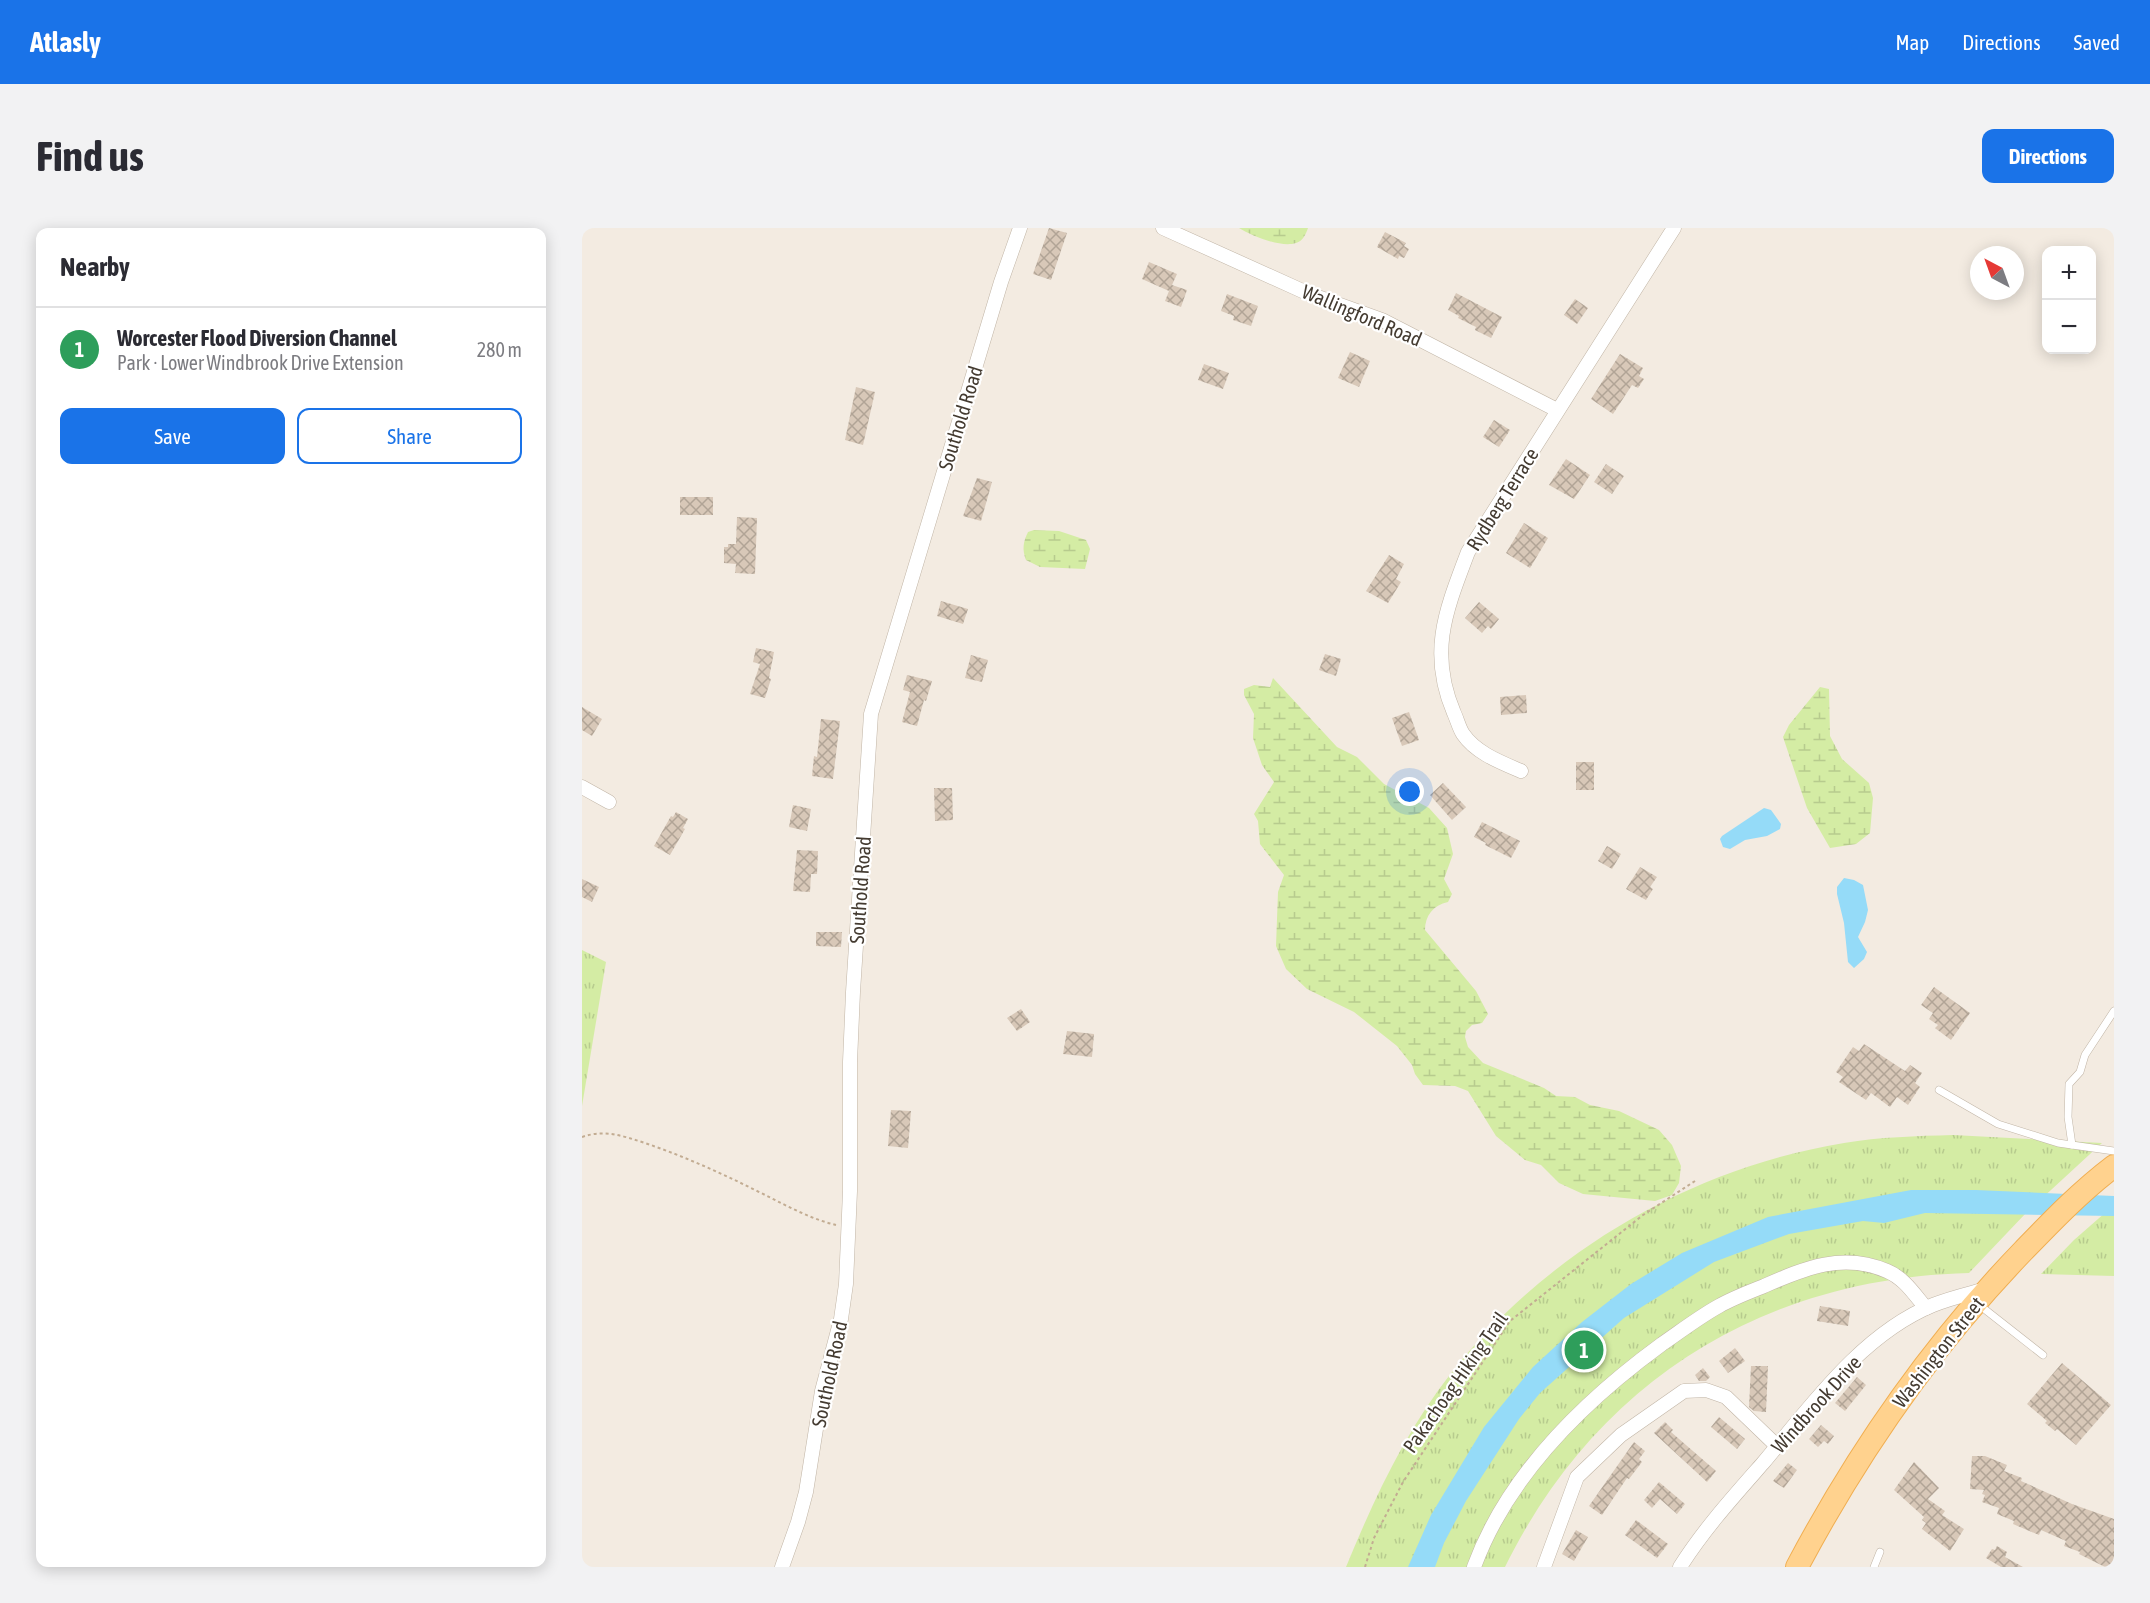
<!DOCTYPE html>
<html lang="en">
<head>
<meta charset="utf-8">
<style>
	:root { --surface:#fff; --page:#f2f2f3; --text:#2b2b33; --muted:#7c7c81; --line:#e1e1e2; --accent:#1a73e8 }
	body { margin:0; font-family:"Asap Condensed",sans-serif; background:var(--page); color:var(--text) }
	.controls { position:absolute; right:18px; top:18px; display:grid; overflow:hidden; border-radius:12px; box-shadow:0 3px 15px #0003 }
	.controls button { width:54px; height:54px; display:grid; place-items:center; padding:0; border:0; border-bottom:2px solid var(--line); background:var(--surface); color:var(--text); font:30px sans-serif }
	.compass { position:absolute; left:1388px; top:18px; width:54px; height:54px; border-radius:50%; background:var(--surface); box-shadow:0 3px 15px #0003; rotate:319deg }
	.you { position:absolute; left:828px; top:564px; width:21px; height:21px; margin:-15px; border:4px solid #fff; border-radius:50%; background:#1a73e8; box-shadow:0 0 0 9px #1a73e833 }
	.badge { display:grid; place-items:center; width:39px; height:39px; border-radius:50%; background:var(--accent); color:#fff; font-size:20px; font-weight:700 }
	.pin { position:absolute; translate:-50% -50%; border:3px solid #fff; box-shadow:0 2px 6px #0006 }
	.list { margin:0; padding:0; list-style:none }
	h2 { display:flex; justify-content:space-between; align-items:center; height:78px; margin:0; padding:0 24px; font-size:26px }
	h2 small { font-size:20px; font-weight:400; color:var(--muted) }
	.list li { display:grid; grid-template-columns:39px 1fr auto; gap:18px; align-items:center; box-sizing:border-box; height:84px; padding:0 24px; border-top:2px solid var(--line) }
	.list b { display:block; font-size:22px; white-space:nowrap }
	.list p { margin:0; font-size:20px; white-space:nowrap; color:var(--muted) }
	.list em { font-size:20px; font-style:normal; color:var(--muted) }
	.actions { display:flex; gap:12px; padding:18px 24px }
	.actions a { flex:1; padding:14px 0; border:2px solid var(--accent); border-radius:12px; text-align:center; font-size:21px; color:var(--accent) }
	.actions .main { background:var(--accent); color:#fff }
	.map { position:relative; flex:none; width:1532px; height:1339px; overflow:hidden; border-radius:12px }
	header { display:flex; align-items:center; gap:36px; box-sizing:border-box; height:84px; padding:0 30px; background:var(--accent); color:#fff }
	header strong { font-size:28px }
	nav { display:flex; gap:33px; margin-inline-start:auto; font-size:21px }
	.intro { display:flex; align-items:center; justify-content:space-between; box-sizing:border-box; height:144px; padding:0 36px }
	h1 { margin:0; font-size:42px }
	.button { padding:15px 27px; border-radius:12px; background:var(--accent); color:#fff; font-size:21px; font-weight:700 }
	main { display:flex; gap:36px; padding:0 36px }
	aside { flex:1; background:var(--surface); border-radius:12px; box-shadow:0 3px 15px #0003 }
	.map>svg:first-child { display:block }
	.grass { fill:url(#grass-tufts) }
	.wetland { fill:url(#wetland-marsh) }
	.water { fill:#95dbf8 }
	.building { fill:url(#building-cross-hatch) }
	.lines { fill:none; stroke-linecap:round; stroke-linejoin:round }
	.service-casing { stroke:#c1b5a6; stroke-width:8 }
	.minor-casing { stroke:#c1b5a6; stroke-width:15 }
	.primary-casing { stroke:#f0ae51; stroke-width:24 }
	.path { stroke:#c2ac92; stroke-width:2; stroke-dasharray:3 3; stroke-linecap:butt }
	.service { stroke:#fff; stroke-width:7 }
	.minor { stroke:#fff; stroke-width:14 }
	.primary { stroke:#ffd28e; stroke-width:22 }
	.labels { text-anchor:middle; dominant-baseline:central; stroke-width:4.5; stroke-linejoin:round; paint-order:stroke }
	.street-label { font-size:20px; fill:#443b31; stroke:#fff }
</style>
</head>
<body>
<header>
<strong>Atlasly</strong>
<nav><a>Map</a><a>Directions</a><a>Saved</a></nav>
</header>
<div class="intro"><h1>Find us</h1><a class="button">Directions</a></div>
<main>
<aside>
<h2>Nearby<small></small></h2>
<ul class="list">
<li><span class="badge" style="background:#2e9e5b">1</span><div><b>Worcester Flood Diversion Channel</b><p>Park · Lower Windbrook Drive Extension</p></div><em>280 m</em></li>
</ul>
<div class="actions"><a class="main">Save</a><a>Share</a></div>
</aside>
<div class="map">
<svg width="1532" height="1339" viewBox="0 0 1532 1339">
	<defs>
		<pattern id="grass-tufts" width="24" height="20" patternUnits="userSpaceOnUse" patternTransform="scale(1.5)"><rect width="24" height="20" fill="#d4eca4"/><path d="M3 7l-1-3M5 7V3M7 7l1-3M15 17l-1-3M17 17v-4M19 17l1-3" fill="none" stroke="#b7cb8e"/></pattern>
		<pattern id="wetland-marsh" width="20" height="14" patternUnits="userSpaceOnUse" patternTransform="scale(1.5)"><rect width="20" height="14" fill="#d4eca4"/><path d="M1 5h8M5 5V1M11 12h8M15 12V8" fill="none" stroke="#b7cb8e"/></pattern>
		<pattern id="building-cross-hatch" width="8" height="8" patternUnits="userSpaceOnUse" patternTransform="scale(1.5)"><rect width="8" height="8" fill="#d8c8b8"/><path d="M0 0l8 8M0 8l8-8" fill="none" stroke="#b1a496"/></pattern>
	</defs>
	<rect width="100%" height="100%" fill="#f3ebe1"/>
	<g class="grass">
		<path d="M 0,722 L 24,734 L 0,878 Z"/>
		<path d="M 1371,907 L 1520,915 L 1444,985 L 1387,1045 C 1181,1050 1014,1154 923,1339 L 764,1339 C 792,1271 824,1202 870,1144 C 966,1023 1110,940 1262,915 C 1298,909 1334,908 1371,907 Z"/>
		<path d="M 1532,977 L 1532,1048 L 1459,1046 L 1492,1012 Z"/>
	</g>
	<g class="wetland">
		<path d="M 657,0 L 726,0 C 724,6 721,13 714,15 C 699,20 670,8 657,0 Z"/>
		<path d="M 452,302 L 477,303 L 504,312 L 508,321 L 503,341 L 458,339 L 444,332 C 440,322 441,314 446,304 Z"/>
		<path d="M 691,450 L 755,519 L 775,529 L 802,556 L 847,580 L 865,600 L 871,626 L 862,651 L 870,666 L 866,674 C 851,677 843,688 843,702 L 894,763 L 906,786 L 900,795 L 890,797 L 884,803 L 883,809 L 886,819 L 901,835 L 962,860 L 974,868 L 993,869 L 1008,877 L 1037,883 L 1077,902 L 1090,917 L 1099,938 L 1097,955 L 1090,967 L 1073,973 L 1001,966 L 977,955 L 959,937 L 943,932 L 914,908 L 886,863 L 873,858 L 841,857 L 833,846 L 830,837 L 815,818 L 772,784 L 725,761 L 704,741 L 694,718 L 696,664 L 702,647 L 678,616 L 676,593 L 672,586 L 692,554 L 680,537 L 671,510 L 672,486 L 662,467 L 662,461 L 672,457 L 688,459 Z"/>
		<path d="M 1238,459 L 1247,461 L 1248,508 L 1260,531 L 1287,555 L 1291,570 L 1288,605 L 1274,616 L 1248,620 L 1225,580 L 1201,509 L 1207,497 Z"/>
	</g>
	<g class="water">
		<path d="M 1182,580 L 1189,582 L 1199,596 L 1198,601 L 1185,608 L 1163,612 L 1148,621 L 1141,619 L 1138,611 L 1140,608 Z"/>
		<path d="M 1262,650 L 1272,652 L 1281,657 L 1286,682 L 1283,694 L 1276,709 L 1285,724 L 1282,731 L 1272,740 L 1266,734 L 1262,695 L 1255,666 L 1255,659 Z"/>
		<path d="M 1329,962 L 1394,962 L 1532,968 L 1532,988 L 1343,985 L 1302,995 L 1281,993 L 1207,1006 L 1132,1034 L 1042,1090 L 958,1165 L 937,1191 L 884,1273 L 862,1315 L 853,1339 L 826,1339 L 849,1287 L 902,1199 L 951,1139 L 1000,1094 L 1049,1056 L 1100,1025 L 1186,989 Z"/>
	</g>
	<g class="building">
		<path d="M 467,0 L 485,5 L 469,52 L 451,46 Z"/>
		<path d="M 803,4 L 824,15 L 822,18 L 827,21 L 822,30 L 817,28 L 816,31 L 795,19 Z"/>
		<path d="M 567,34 L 595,46 L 590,57 L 605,62 L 599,79 L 583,73 L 587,63 L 560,51 Z"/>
		<path d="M 874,65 L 920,89 L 909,110 L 893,102 L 894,99 L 876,90 L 877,88 L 866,82 Z"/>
		<path d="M 645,66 L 676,78 L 669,98 L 651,92 L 652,88 L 639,83 Z"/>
		<path d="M 993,71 L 1006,80 L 995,96 L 982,87 Z"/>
		<path d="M 768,124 L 788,133 L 777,159 L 756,150 Z"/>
		<path d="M 1038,126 L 1061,140 L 1057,148 L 1062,151 L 1056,160 L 1050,157 L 1031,186 L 1009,171 Z"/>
		<path d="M 622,136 L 647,145 L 641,161 L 616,152 Z"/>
		<path d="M 274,159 L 293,164 L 281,217 L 263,212 Z"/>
		<path d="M 912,192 L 928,202 L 917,219 L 901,209 Z"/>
		<path d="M 984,231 L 1008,247 L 992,271 L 967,257 Z"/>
		<path d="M 1024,236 L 1042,248 L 1030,266 L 1012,254 Z"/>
		<path d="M 395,250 L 410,254 L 399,293 L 381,288 Z"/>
		<rect x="98" y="269" width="33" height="18"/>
		<path d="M 155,289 L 175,290 L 173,346 L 153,345 L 154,336 L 142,335 L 142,319 L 146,319 L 146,316 L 154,316 Z"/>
		<path d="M 942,295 L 966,310 L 948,340 L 924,325 Z"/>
		<path d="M 807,327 L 822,336 L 814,351 L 819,354 L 806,375 L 784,363 Z"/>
		<path d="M 359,373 L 386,381 L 381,396 L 355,388 Z"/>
		<path d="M 897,374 L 917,391 L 909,401 L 906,398 L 900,405 L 883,390 Z"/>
		<path d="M 174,420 L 192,424 L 187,450 L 189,451 L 183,470 L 168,466 L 178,436 L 171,434 Z"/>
		<path d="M 743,426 L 759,431 L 754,448 L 737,442 Z"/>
		<path d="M 389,427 L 406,432 L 400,454 L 383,450 Z"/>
		<path d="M 325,447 L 350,453 L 344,473 L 342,472 L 335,498 L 320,494 L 328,464 L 321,462 Z"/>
		<path d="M 944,467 L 945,485 L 919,487 L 918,469 Z"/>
		<path d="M 0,479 L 20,491 L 10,508 L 0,502 Z"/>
		<path d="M 827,484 L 837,512 L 820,518 L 810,490 Z"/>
		<path d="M 239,491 L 258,493 L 251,551 L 230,548 L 232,528 L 235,529 Z"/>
		<rect x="994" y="534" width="18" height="28"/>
		<path d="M 861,555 L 884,579 L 870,592 L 848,567 Z"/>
		<path d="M 352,560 L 370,560 L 371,592 L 353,593 Z"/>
		<path d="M 211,577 L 229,581 L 225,603 L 207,599 Z"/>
		<path d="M 94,584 L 106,591 L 101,600 L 103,601 L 88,627 L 72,618 L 89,588 L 91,589 Z"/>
		<path d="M 900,594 L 938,613 L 929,630 L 903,617 L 904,615 L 892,609 Z"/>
		<path d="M 1025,618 L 1039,626 L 1030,641 L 1016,633 Z"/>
		<path d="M 215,622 L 236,623 L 235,646 L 229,646 L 228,664 L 211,663 Z"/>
		<path d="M 1058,639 L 1075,649 L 1068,659 L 1071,661 L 1064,672 L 1044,661 Z"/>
		<path d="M 0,651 L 17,659 L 10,674 L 0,669 Z"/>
		<path d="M 234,704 L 260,704 L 259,719 L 234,718 Z"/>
		<path d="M 1352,759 L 1388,785 L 1369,812 L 1353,800 L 1356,797 L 1347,791 L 1351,785 L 1339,777 Z"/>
		<path d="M 439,781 L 448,794 L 435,803 L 425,790 Z"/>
		<path d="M 485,803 L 512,806 L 510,829 L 481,826 Z"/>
		<path d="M 1282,816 L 1323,843 L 1328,837 L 1340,845 L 1333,855 L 1338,859 L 1326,877 L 1315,869 L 1308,879 L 1289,865 L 1284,872 L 1257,854 L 1261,849 L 1254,844 L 1271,819 L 1277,823 Z"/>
		<path d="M 309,882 L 329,883 L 326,920 L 306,918 Z"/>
		<path d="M 1238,1078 L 1268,1083 L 1266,1098 L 1235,1093 Z"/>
		<path d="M 1153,1120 L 1163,1133 L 1146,1145 L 1137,1133 Z"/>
		<path d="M 1480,1135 L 1529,1177 L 1494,1217 L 1475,1201 L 1473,1203 L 1463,1195 L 1465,1193 L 1445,1176 Z"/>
		<path d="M 1169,1138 L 1186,1138 L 1184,1184 L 1172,1183 L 1167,1179 Z"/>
		<path d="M 1121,1140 L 1128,1149 L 1124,1153 L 1117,1153 L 1113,1147 Z"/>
		<path d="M 1275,1149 L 1284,1157 L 1263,1183 L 1253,1175 Z"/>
		<path d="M 1137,1189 L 1163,1211 L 1155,1221 L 1129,1199 Z"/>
		<path d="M 1083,1194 L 1091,1202 L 1089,1204 L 1134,1243 L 1125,1254 L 1072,1205 Z"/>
		<path d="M 1239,1197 L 1252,1208 L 1246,1216 L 1242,1213 L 1236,1219 L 1227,1211 Z"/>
		<path d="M 1052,1214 L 1063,1223 L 1057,1231 L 1060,1234 L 1047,1251 L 1045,1250 L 1020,1287 L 1007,1278 Z"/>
		<path d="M 1390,1228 L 1403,1228 L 1425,1237 L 1422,1243 L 1440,1250 L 1439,1253 L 1490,1276 L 1532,1291 L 1532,1339 L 1523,1339 L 1497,1326 L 1498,1324 L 1482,1318 L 1484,1313 L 1459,1302 L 1457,1307 L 1431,1296 L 1432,1293 L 1415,1286 L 1417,1280 L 1400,1274 L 1403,1267 L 1400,1266 L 1402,1262 L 1388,1261 Z"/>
		<path d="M 1332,1234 L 1357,1260 L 1346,1271 L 1363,1283 L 1360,1287 L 1382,1301 L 1368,1323 L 1340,1301 L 1344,1295 L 1340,1292 L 1342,1289 L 1312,1262 Z"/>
		<path d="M 1206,1235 L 1215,1242 L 1202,1260 L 1191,1253 Z"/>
		<path d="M 1077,1254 L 1103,1276 L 1095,1286 L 1078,1271 L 1070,1280 L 1062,1272 Z"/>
		<path d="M 1054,1292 L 1086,1316 L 1075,1330 L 1043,1307 Z"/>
		<path d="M 994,1302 L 1006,1309 L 992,1333 L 980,1326 Z"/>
		<path d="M 1415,1318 L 1425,1324 L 1423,1329 L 1441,1339 L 1419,1339 L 1404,1330 L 1410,1321 L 1413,1322 Z"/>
	</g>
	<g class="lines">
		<g class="service-casing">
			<g id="service">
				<path d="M 1357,862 L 1416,896 L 1476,915 L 1532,923"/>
				<path d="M 1490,917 L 1486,889 L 1487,856 L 1498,844 L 1503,827 L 1532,783"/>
				<path d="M 1396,1076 L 1461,1127"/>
				<path d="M 1292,1339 L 1298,1324"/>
			</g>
		</g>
		<g class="minor-casing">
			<g id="minor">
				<path d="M 581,0 L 725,65 L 800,92 L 975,182"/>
				<path d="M 939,543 C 918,534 894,525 881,506 C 877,500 875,491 872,485 C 846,424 864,382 886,324 L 1092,0"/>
				<path d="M 0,559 L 27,574"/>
				<path d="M 200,1339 L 216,1294 L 224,1264 L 240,1163 L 259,1091 L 264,1056 L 268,963 L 268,834 L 271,764 L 289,486 L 419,54 L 438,0"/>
				<path d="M 892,1339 C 926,1246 1002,1173 1080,1116 C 1099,1103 1117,1089 1137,1078 C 1151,1070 1167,1064 1182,1058 C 1223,1040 1261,1024 1305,1043 C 1322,1050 1332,1066 1344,1080"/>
				<path d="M 962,1339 L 995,1249 L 1039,1207 L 1102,1163 L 1124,1162 L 1144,1169 L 1195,1218"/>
				<path d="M 1098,1339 C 1122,1301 1152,1268 1181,1235 C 1229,1178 1280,1106 1351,1077 C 1368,1070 1386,1066 1404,1061"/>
			</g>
		</g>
		<g class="primary-casing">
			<path id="primary" d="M 1215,1339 C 1276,1224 1352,1115 1442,1022 C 1471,992 1499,963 1532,938"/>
		</g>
		<g class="path">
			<path d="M 0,909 C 23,901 41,908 63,915 C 101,928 137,944 173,962 C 200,975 225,990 254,997"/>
			<path d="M 783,1339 L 792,1310 L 821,1254 L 928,1093 L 1061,987 L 1113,953"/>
		</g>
		<use href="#service" class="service"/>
		<use href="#minor" class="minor"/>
		<use href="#primary" class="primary"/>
	</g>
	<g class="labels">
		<g class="street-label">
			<text transform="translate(780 87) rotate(23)">Wallingford Road</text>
			<text transform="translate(378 190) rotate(-73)">Southold Road</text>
			<text transform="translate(920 271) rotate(-58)">Rydberg Terrace</text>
			<text transform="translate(278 662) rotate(-86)">Southold Road</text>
			<text transform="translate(1356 1124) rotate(-52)">Washington Street</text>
			<text transform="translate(247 1146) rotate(-78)">Southold Road</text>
			<text transform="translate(873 1154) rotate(-55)">Pakachoag Hiking Trail</text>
			<text transform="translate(1234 1176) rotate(-48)">Windbrook Drive</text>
		</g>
	</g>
</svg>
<div class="controls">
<button>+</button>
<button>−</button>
</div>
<svg class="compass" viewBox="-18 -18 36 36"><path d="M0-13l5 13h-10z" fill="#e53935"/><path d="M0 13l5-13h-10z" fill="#7c7c81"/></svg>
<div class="you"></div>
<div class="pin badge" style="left:1002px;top:1122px;background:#2e9e5b">1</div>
</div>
</main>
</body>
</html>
